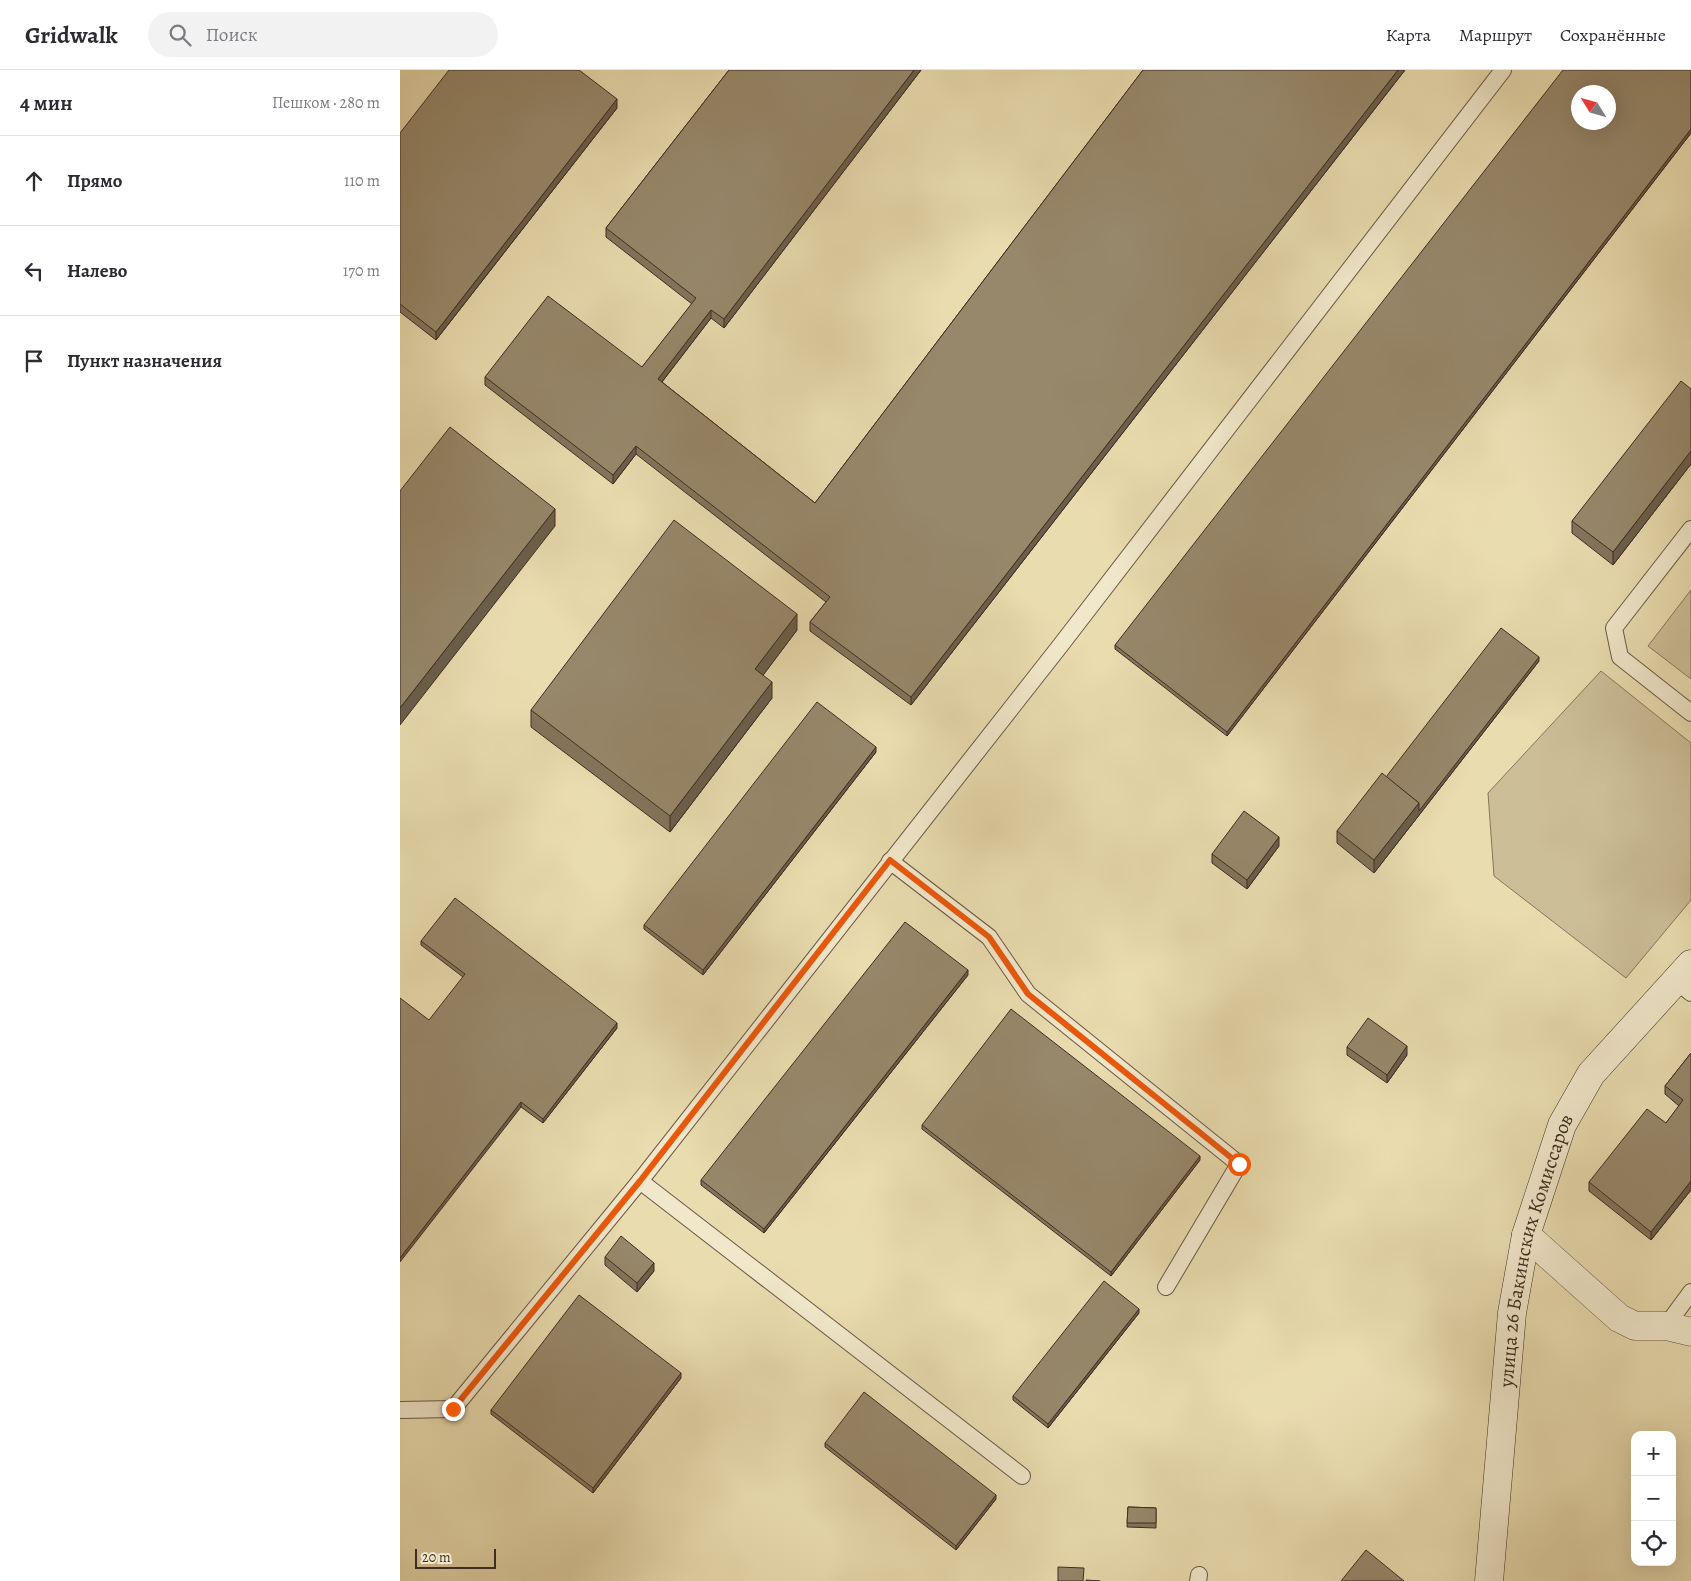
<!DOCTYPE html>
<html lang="ru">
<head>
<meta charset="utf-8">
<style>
	:root { --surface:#fff; --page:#f2f2f3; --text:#2b2b33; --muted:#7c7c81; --line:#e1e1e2 }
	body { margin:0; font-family:Alegreya,serif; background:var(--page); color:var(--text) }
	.controls { position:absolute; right:15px; bottom:15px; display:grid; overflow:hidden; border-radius:10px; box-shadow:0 5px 20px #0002 }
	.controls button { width:45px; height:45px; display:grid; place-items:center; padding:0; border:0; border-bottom:1px solid var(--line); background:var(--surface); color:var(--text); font:25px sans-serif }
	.compass { position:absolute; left:1171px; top:15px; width:45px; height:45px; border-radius:50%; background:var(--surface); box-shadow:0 5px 20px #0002; rotate:307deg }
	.scale { position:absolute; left:15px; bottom:12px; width:81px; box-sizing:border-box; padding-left:5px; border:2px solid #3f2c22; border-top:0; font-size:14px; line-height:18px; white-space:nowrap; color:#3f2c22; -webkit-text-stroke:4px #f1e8cb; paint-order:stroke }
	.stop { position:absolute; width:15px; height:15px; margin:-11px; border:4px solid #ea580c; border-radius:50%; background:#fff }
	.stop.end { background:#ea580c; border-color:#fff; box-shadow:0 1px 5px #0008 }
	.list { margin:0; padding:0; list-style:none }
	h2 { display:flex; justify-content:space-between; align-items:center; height:65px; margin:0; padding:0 20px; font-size:21px }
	h2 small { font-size:16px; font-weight:400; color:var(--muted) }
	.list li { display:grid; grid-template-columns:32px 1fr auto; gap:15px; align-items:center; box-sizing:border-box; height:90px; padding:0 20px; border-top:1px solid var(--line) }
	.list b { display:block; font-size:19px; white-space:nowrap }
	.list em { font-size:16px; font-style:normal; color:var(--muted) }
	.icon { flex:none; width:28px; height:28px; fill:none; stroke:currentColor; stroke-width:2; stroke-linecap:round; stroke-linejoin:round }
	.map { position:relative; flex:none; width:1291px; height:1511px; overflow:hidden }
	header { display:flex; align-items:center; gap:30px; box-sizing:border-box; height:70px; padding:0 25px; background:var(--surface); border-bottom:1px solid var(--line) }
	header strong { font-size:24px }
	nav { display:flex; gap:28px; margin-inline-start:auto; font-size:18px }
	.search { width:350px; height:45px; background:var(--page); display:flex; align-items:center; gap:12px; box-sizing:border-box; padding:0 18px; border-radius:28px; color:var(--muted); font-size:19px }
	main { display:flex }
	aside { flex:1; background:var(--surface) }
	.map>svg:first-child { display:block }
	.green { fill:#ccbe97; stroke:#86755c }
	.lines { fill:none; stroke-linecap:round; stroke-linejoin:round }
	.lane-casing { stroke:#6a5845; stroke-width:18 }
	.street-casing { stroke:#6a5845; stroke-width:29 }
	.secondary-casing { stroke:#3f2c22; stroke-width:29 }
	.lane { stroke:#f1e8cb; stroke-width:16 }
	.street { stroke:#f1e8cb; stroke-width:28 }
	.secondary { stroke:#f1e8cb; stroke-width:28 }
	.wall { fill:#82755c; stroke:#3f2c22 }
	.shaded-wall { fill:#6a5f4b; stroke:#3f2c22 }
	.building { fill:#97886b; stroke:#3f2c22; fill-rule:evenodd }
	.route { stroke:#ea580c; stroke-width:6 }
	.labels { text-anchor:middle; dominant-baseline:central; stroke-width:4; stroke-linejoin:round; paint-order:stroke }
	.street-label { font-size:20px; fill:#3f2c22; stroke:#f1e8cb }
</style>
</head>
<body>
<header>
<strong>Gridwalk</strong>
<div class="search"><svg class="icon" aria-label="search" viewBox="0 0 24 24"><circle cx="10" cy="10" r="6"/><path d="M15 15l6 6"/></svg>Поиск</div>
<nav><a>Карта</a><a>Маршрут</a><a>Сохранённые</a></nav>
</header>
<main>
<aside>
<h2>4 мин<small>Пешком · 280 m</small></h2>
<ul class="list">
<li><svg class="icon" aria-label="ahead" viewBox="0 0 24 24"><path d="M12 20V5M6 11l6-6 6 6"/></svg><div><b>Прямо</b></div><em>110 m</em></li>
<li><svg class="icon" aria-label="left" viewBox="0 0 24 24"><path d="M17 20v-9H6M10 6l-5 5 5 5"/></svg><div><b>Налево</b></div><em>170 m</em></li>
<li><svg class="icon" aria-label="arrive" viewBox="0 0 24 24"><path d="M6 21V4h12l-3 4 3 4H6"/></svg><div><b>Пункт назначения</b></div></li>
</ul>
</aside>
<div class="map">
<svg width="1291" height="1511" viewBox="0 0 1291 1511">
	<rect width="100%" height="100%" fill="#e9dcaf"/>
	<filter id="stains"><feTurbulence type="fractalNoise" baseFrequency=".004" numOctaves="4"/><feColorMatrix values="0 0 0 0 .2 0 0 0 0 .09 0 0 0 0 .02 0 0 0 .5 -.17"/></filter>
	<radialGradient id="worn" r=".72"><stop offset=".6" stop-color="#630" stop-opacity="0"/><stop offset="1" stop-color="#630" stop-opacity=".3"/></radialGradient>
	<g class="green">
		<path d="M 1291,520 L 1291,609 L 1248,576 Z"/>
		<path d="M 1201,601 L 1291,673 L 1291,830 L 1226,908 L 1094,806 L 1088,723 Z"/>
	</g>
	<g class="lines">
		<g class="lane-casing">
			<g id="lane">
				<path d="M 1291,459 L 1214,558 L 1220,587 L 1291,643"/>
				<path d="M 490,791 L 589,867 L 628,924 L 839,1094 L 766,1217"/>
				<path d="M 1276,911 L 1291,923"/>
				<path d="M 240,1111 L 622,1406"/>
				<path d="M 1266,1256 L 1291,1222"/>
				<path d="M 0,1340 L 53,1339 L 240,1111 L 660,576 L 1103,0"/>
				<path d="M 798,1511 L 799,1505"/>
			</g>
		</g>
		<g class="street-casing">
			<path id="street" d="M 1126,1165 L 1219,1248 L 1235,1256 L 1266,1256 L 1291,1262"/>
		</g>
		<g class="secondary-casing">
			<g id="secondary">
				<path id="s1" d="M 1089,1511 L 1112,1243 L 1126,1165 L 1162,1055 L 1191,1004 L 1291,894"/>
			</g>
		</g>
		<use href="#lane" class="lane"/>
		<use href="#street" class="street"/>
		<use href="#secondary" class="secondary"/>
	</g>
	<g class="wall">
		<path d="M 329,0 L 521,0 L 324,258 L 311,248 L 262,312 L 415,433 L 743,0 L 1005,0 L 511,635 L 410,561 L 410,552 L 426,532 L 236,384 L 213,414 L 85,315 L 85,307 L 242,297 L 292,234 L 206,167 L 206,158 Z"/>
		<path d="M 1291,0 L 1291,63 L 827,666 L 715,579 L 715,575 Z"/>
		<path d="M 217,38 L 36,270 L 0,242 L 0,63 Z"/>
		<path d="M 1291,319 L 1291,394 L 1213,495 L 1172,463 L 1172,451 Z"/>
		<path d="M 397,560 L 363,605 L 372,628 L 270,762 L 131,657 L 131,640 Z"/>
		<path d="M 1139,591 L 974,803 L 937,773 L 937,761 L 986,707 Z"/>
		<path d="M 476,682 L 303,905 L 244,859 L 244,855 Z"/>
		<path d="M 879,776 L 847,819 L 812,793 L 812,784 Z"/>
		<path d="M 21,871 L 217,958 L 143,1053 L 121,1037 L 63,907 L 21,875 Z"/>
		<path d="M 568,905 L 364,1163 L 301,1115 L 301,1110 Z"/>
		<path d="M 947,977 L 1007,985 L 987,1013 L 947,985 Z"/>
		<path d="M 1291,983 L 1291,1120 L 1251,1170 L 1189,1121 L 1189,1112 L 1266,1053 L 1279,1036 L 1265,1024 L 1265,1016 Z"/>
		<path d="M 522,1055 L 800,1090 L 711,1206 L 522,1059 Z"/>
		<path d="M 205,1187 L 254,1201 L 237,1222 L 205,1195 Z"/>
		<path d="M 739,1243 L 648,1358 L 613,1330 L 613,1326 Z"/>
		<path d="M 281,1308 L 193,1423 L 91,1344 L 91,1340 Z"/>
		<path d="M 425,1373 L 596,1429 L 556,1480 L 425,1377 Z"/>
		<path d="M 728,1437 L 756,1438 L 756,1458 L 727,1457 Z"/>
	</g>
	<g class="shaded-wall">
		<path d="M 514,0 L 521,0 L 324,258 L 324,249 Z"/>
		<path d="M 998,0 L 1005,0 L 511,635 L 511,627 Z"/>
		<path d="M 217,29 L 217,38 L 36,270 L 36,262 Z"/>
		<path d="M 1291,59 L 1291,63 L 827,666 L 827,662 Z"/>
		<path d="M 311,240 L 311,248 L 258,317 L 258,309 Z"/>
		<path d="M 236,376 L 236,384 L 213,414 L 213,405 Z"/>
		<path d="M 1291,381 L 1291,394 L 1213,495 L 1213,482 Z"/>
		<path d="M 155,439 L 155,456 L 0,655 L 0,638 Z"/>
		<path d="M 397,544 L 397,560 L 355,616 L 355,599 Z"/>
		<path d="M 1139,587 L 1139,591 L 974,803 L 974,790 L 1019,733 Z"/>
		<path d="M 372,612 L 372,628 L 270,762 L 270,746 Z"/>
		<path d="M 476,677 L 476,682 L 303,905 L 303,900 Z"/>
		<path d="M 879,767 L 879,776 L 847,819 L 847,810 Z"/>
		<path d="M 568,900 L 568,905 L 364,1163 L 364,1159 Z"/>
		<path d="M 217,953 L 217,958 L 143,1053 L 143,1049 Z"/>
		<path d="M 1007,976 L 1007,985 L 987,1013 L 987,1005 Z"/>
		<path d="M 121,1032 L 121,1037 L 0,1192 L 0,1188 Z"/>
		<path d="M 800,1086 L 800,1090 L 711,1206 L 711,1202 Z"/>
		<path d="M 1291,1111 L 1291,1120 L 1251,1170 L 1251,1162 Z"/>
		<path d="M 254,1193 L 254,1201 L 237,1222 L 237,1213 Z"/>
		<path d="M 739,1239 L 739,1243 L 648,1358 L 648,1354 Z"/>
		<path d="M 281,1303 L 281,1308 L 193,1423 L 193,1418 Z"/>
		<path d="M 596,1425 L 596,1429 L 556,1480 L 556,1476 Z"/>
	</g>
	<g class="building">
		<path d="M 49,0 L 179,0 L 217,29 L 36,262 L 0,234 L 0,63 Z"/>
		<path d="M 329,0 L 514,0 L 324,249 L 311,240 L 258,309 L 415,433 L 743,0 L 998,0 L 511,627 L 410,552 L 430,527 L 236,376 L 213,405 L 85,307 L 148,226 L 242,297 L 296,228 L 206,158 Z"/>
		<path d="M 1163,0 L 1291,0 L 1291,59 L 827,662 L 715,575 ZM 1178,22 L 1208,22 L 1208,52 L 1178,52 Z"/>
		<path d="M 1281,311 L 1291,319 L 1291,381 L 1213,482 L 1172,451 Z"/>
		<path d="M 50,357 L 155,439 L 0,638 L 0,421 Z"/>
		<path d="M 274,450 L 397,544 L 355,599 L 372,612 L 270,746 L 131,640 Z"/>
		<path d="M 1101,558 L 1139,587 L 1019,741 L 1019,733 L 986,707 Z"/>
		<path d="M 417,632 L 476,677 L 303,900 L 244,855 Z"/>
		<path d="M 982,703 L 1019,733 L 974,790 L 937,761 Z"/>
		<path d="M 844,741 L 879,767 L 847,810 L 812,784 Z"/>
		<path d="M 55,828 L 217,953 L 143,1049 L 121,1032 L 0,1188 L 0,928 L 29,950 L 65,904 L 21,871 Z"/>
		<path d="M 505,852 L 568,900 L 364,1159 L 301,1110 Z"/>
		<path d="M 611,939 L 800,1086 L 711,1202 L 522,1055 Z"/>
		<path d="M 968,948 L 1007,976 L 987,1005 L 947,977 Z"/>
		<path d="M 1291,983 L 1291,1111 L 1251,1162 L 1189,1112 L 1247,1039 L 1266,1053 L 1283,1030 L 1265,1016 Z"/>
		<path d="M 221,1166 L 254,1193 L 237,1213 L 205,1187 Z"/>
		<path d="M 704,1211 L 739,1239 L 648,1354 L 613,1326 Z"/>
		<path d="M 179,1225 L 281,1303 L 193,1418 L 91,1340 Z"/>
		<path d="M 464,1322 L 596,1425 L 556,1476 L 425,1373 Z"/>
		<path d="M 728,1437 L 756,1438 L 756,1453 L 727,1453 Z"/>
		<path d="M 966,1480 L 1004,1511 L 941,1511 Z"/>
		<path d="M 658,1497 L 684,1498 L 683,1511 L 658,1511 Z"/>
		<path d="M 686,1510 L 700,1511 L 686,1511 Z"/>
	</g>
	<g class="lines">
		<path class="route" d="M 53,1339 L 240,1111 L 490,790 L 589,867 L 628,924 L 839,1094"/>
	</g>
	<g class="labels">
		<g class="street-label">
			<text stroke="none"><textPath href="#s1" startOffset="335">улица 26 Бакинских Комиссаров</textPath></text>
		</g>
	</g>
	<rect width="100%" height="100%" filter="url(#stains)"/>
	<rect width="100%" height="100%" fill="url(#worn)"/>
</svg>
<div class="controls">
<button>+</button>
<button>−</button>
<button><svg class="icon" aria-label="locate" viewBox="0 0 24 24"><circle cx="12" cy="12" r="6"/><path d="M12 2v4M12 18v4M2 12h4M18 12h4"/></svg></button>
</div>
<svg class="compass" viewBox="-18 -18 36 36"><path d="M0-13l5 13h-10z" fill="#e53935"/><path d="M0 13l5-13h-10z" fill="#7c7c81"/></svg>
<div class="scale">20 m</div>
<div class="stop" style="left:839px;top:1094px"></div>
<div class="stop end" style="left:53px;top:1339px"></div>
</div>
</main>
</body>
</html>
